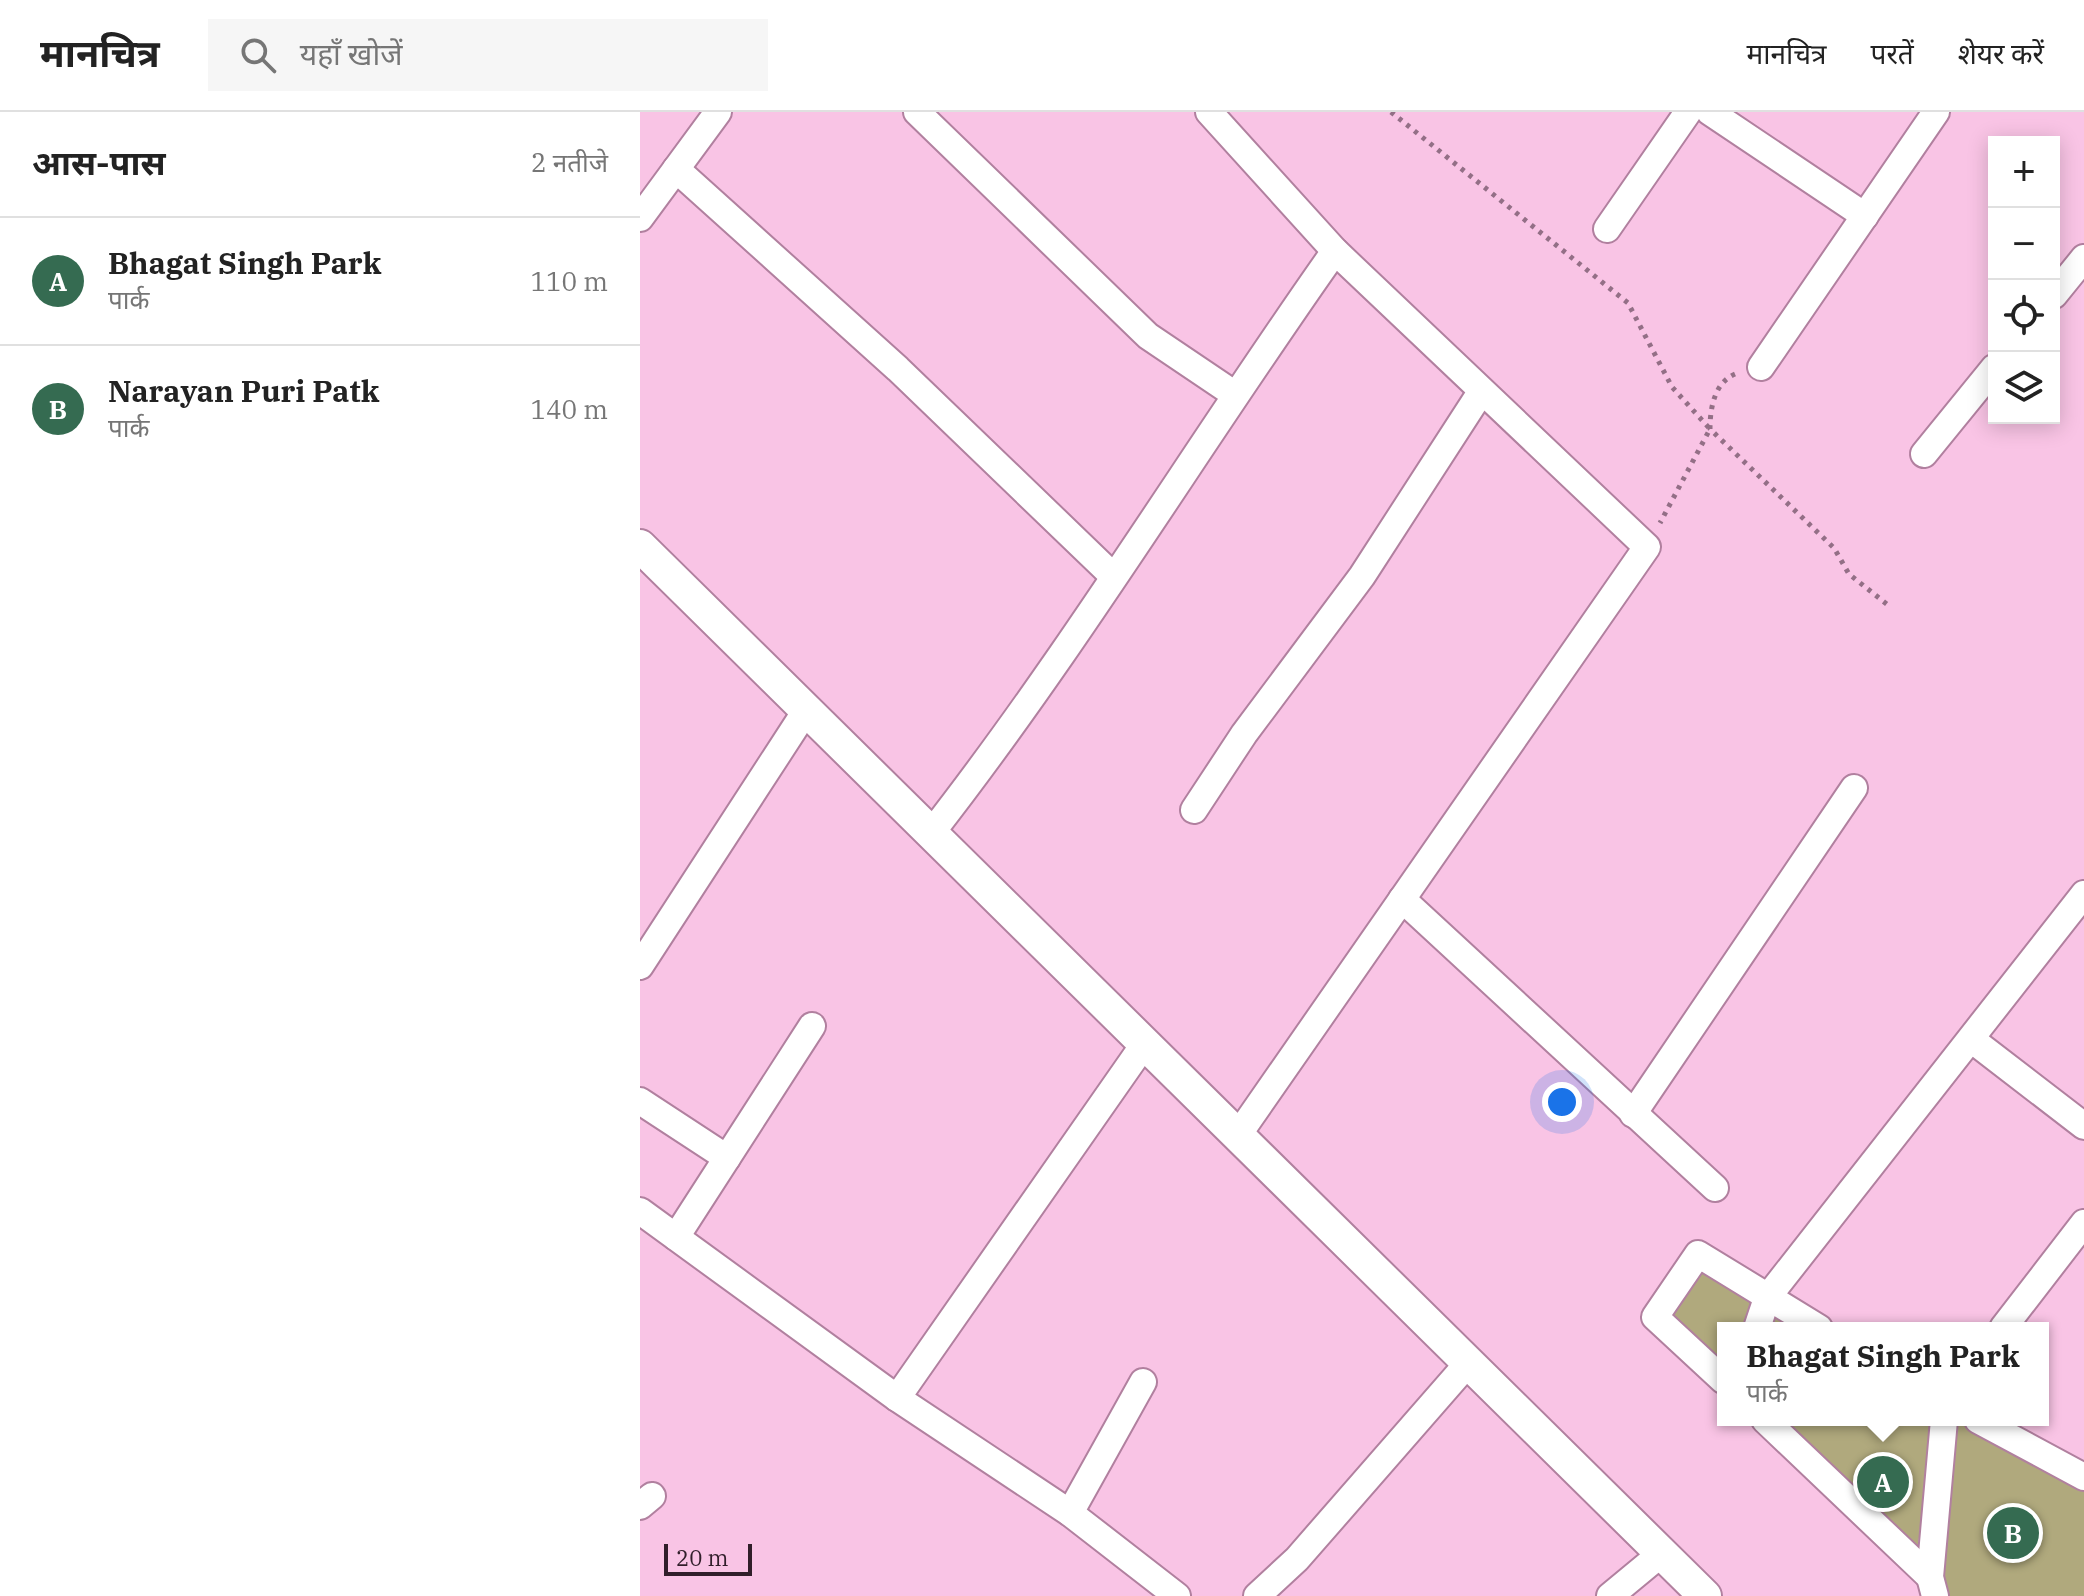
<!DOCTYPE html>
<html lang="hi">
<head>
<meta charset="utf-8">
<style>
	:root { --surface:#fff; --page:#f6f6f6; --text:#222; --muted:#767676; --line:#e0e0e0; --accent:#356b51 }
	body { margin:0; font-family:"IBM Plex Serif","Noto Sans Devanagari",serif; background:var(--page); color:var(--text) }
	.controls { position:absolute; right:24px; top:24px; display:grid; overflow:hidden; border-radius:0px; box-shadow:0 4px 20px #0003 }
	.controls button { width:72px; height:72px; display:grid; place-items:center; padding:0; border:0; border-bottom:2px solid var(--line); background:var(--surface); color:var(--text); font:40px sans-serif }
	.scale { position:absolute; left:24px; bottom:20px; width:88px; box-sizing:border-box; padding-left:8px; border:4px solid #311e2a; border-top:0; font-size:22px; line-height:28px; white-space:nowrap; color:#311e2a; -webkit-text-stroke:6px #f9c4e5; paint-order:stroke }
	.you { position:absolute; left:922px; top:990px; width:28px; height:28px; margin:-20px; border:6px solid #fff; border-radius:50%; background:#1a73e8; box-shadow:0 0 0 12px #1a73e833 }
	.badge { display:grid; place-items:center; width:52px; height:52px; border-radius:50%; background:var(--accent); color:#fff; font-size:26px; font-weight:700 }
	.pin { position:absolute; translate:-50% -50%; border:4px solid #fff; box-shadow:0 2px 8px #0006 }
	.popup { position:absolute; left:1077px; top:1210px; width:332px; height:104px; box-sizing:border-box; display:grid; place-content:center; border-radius:0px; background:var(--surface); filter:drop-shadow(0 2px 6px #0005); font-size:26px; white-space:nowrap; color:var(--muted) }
	.popup b { font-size:30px; color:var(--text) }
	.popup::after { content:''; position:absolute; left:50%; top:100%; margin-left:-16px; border:16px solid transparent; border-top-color:var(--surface) }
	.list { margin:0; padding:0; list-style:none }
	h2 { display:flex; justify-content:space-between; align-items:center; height:104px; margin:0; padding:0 32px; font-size:34px }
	h2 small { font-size:26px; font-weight:400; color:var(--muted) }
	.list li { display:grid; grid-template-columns:52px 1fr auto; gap:24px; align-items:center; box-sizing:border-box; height:128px; padding:0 32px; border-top:2px solid var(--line) }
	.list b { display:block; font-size:30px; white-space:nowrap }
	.list p { margin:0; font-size:26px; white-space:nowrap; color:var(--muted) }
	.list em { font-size:26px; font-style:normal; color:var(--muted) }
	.icon { flex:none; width:44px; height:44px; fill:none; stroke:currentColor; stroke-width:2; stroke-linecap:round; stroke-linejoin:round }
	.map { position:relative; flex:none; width:1444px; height:1484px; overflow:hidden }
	header { display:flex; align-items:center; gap:48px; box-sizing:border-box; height:112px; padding:0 40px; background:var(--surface); border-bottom:2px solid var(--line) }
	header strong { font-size:38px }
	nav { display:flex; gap:44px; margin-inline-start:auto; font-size:28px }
	.search { width:560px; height:72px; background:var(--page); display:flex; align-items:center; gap:20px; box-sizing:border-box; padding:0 28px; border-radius:0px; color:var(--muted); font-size:30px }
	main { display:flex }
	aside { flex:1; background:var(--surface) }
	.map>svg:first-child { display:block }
	.green { fill:#b0a97d }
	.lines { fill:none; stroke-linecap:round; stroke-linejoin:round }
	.minor-casing { stroke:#b1809f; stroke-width:30 }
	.tertiary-casing { stroke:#b1809f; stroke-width:36 }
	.path { stroke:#936f86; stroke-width:5; stroke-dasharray:4 6; stroke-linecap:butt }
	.minor { stroke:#fff; stroke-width:26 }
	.tertiary { stroke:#fff; stroke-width:32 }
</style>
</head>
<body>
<header>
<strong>मानचित्र</strong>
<div class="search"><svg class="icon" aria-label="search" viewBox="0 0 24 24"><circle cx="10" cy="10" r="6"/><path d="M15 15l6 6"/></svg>यहाँ खोजें</div>
<nav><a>मानचित्र</a><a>परतें</a><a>शेयर करें</a></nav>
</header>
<main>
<aside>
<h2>आस-पास<small>2 नतीजे</small></h2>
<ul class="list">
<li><span class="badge">A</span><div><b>Bhagat Singh Park</b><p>पार्क</p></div><em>110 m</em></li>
<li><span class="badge">B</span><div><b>Narayan Puri Patk</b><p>पार्क</p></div><em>140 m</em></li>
</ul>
</aside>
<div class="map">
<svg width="1444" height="1484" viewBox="0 0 1444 1484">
	<rect width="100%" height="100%" fill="#f9c4e5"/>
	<g class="green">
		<path d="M 1064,1152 L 1165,1216 L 1083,1216 L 1083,1258 L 1027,1204 Z"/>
		<path d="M 1136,1308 L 1292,1308 L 1277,1443 Z"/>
		<path d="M 1310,1308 L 1320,1308 L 1444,1379 L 1444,1484 L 1305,1484 L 1299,1463 Z"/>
	</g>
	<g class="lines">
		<g class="minor-casing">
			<g id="minor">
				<path d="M 277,0 L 508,224 L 594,282"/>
				<path d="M 569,0 L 695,139 L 1007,435 L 598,1023"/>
				<path d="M 1070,0 L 1225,104"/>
				<path d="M 36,57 L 258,257 L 473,464"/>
				<path d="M 0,106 L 78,0"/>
				<path d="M 967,117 L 1048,0"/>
				<path d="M 1414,183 L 1444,146"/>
				<path d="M 1121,255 L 1296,0"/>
				<path d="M 1284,342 L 1354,256"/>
				<path d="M 554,698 L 604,622 L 722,464 L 841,280"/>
				<path d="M 292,720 C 437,534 559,331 695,139"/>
				<path d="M 762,787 L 1075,1076"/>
				<path d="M 0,854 L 167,597"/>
				<path d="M 1331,927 L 1444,1014"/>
				<path d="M 0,989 L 87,1046"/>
				<path d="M 993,1002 L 1214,676"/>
				<path d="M 0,1099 L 257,1286 L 430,1401 L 537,1484"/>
				<path d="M 36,1125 L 172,914"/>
				<path d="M 1117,1216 L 1127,1186 L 1444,782"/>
				<path d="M 1363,1216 L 1444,1111"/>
				<path d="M 1083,1268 L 1015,1205 L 1058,1142 L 1179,1216"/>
				<path d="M 257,1286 L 505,931"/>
				<path d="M 1125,1308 L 1290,1465"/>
				<path d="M 1338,1308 L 1444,1365"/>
				<path d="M 0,1394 L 12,1384"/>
				<path d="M 430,1401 L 503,1270"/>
				<path d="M 617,1484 L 657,1447 L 829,1250"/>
				<path d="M 970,1484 L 1022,1441"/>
				<path d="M 1295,1484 L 1290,1465 L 1304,1308"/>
			</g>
		</g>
		<g class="tertiary-casing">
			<path id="tertiary" d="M 0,434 L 1065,1484"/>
		</g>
		<g class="path">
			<path d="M 751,0 L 988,191 L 1032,275 L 1070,317 L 1020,411"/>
			<path d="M 1095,262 C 1074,271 1070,297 1070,317 L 1194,436 L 1209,462 L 1249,494"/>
		</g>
		<use href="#minor" class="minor"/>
		<use href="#tertiary" class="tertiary"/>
	</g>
</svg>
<div class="controls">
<button>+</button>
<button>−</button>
<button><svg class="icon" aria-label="locate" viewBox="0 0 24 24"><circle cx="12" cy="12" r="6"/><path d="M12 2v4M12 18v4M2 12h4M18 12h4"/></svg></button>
<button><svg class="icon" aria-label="layers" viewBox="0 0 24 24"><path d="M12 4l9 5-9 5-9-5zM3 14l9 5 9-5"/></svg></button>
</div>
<div class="scale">20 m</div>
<div class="you"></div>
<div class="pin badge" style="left:1243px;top:1370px">A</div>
<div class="popup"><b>Bhagat Singh Park</b>पार्क</div>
<div class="pin badge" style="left:1373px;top:1421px">B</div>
</div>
</main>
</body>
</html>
